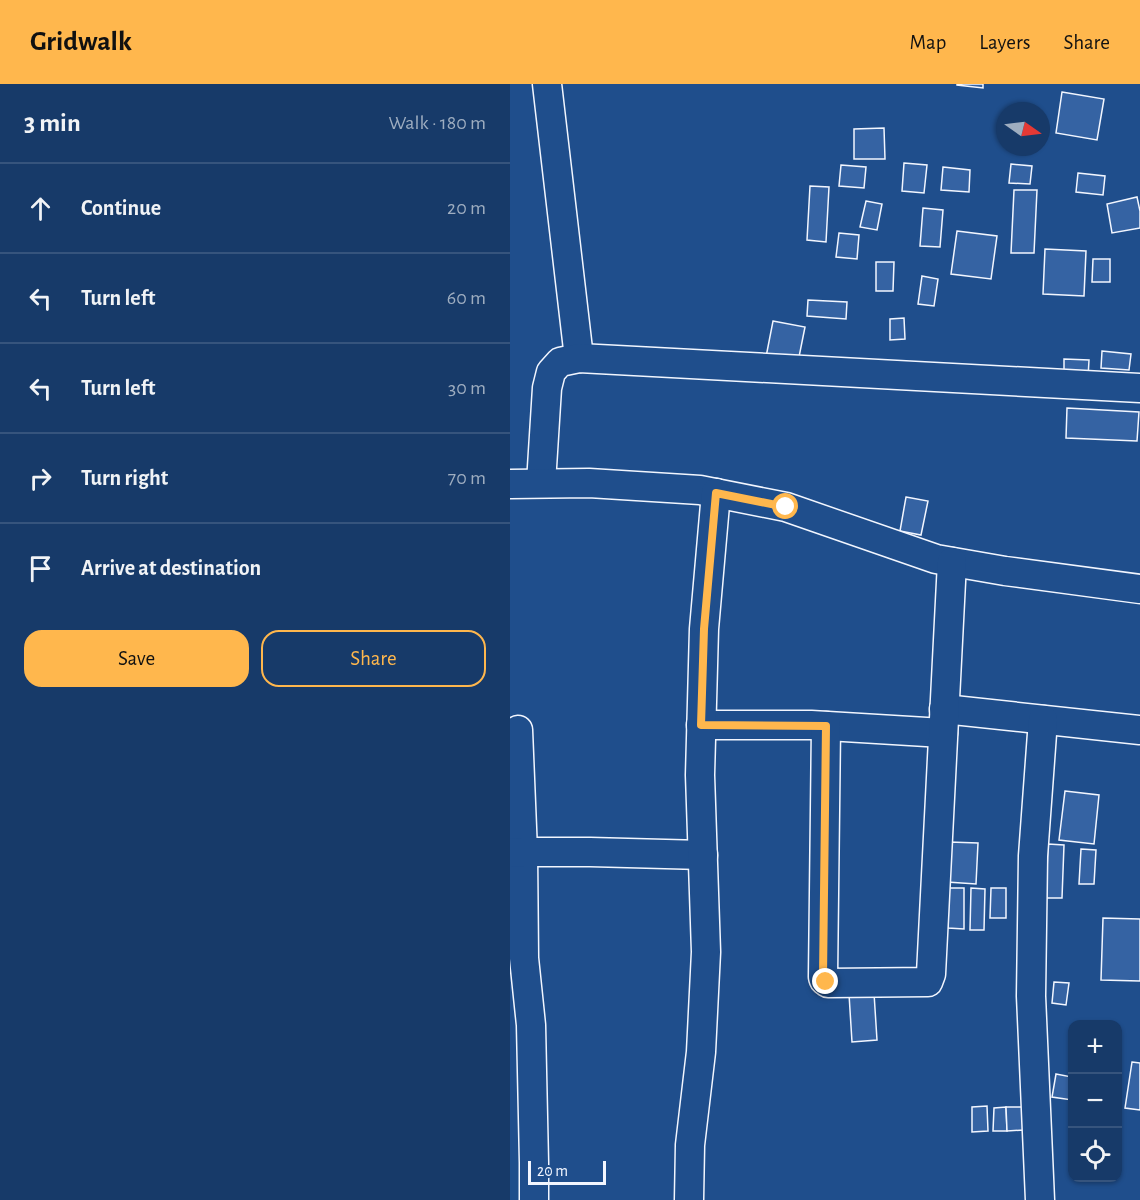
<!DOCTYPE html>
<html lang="en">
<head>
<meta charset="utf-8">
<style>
	:root { --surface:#173a69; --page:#244571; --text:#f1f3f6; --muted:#9eadc0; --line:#36547d; --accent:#ffb74d }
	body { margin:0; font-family:"Alegreya Sans",sans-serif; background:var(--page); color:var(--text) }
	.controls { position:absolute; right:18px; bottom:18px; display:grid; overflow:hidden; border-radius:12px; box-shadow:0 2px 4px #0004 }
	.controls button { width:54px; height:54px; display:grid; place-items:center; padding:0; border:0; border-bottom:2px solid var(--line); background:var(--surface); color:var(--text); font:30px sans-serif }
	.compass { position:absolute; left:486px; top:18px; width:54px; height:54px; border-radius:50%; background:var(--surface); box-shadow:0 2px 4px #0004; rotate:104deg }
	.scale { position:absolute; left:18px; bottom:15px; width:78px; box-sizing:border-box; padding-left:6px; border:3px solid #f2f6ff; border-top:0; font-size:16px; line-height:21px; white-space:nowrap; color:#f2f6ff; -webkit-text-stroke:4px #1f4e8c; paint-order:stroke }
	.stop { position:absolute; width:18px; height:18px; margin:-14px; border:4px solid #ffb74d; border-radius:50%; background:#fff }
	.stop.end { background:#ffb74d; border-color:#fff; box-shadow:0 2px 6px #0008 }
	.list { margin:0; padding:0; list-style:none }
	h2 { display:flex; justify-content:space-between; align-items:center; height:78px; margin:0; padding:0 24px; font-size:26px }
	h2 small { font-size:20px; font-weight:400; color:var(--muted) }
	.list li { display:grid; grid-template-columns:39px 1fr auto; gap:18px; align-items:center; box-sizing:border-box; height:90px; padding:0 24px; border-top:2px solid var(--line) }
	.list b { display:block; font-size:22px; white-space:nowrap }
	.list em { font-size:20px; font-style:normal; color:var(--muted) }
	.actions { display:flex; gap:12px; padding:18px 24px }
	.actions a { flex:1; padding:14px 0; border:2px solid var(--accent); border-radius:18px; text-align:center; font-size:21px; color:var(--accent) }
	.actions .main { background:var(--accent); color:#111 }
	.icon { flex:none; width:33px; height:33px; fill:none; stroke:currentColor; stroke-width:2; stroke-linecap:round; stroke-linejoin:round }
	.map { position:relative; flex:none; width:630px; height:1116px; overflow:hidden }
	header { display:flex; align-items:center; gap:36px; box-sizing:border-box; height:84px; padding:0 30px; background:var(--accent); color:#111 }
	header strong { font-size:28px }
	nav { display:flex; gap:33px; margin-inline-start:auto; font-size:21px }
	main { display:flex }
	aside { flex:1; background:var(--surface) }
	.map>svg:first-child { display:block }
	.building { fill:#3563a3; stroke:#f2f6ff; stroke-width:1.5 }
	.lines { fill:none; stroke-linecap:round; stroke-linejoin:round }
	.minor-casing { stroke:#f2f6ff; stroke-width:31 }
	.minor { stroke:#1f4e8c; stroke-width:28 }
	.route { stroke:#ffb74d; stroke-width:8 }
</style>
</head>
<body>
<header>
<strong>Gridwalk</strong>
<nav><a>Map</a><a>Layers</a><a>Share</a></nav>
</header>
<main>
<aside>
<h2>3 min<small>Walk · 180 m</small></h2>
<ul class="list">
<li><svg class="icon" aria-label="ahead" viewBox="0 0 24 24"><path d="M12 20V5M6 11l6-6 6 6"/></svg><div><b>Continue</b></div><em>20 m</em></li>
<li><svg class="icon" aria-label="left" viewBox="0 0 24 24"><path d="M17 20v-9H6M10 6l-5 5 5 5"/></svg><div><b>Turn left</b></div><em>60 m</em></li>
<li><svg class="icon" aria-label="left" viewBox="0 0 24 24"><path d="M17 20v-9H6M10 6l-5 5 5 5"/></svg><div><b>Turn left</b></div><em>30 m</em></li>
<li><svg class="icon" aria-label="right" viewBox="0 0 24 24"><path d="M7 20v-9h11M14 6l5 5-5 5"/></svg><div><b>Turn right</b></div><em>70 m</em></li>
<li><svg class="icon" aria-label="arrive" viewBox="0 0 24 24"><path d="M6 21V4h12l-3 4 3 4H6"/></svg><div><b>Arrive at destination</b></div></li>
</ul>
<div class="actions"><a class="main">Save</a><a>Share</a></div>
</aside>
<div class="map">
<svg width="630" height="1116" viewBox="0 0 630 1116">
	<rect width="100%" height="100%" fill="#1f4e8c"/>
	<g class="building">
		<path d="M 447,0 L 473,0 L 473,4 L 447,1 Z"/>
		<path d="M 552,8 L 594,15 L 587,56 L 546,49 Z"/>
		<path d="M 374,44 L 375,75 L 344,75 L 344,45 Z"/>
		<path d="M 394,79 L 417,81 L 414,109 L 392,107 Z"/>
		<path d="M 501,80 L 522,82 L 520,100 L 499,99 Z"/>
		<path d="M 331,81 L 356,83 L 354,104 L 329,102 Z"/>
		<path d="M 433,83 L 460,86 L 459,108 L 431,106 Z"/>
		<path d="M 568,89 L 595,92 L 593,111 L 566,108 Z"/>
		<path d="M 300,102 L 319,103 L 316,158 L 297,156 Z"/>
		<path d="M 504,106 L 527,106 L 524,169 L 501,169 Z"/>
		<path d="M 627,113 L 630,127 L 630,144 L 602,149 L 597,120 Z"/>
		<path d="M 356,117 L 372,120 L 367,146 L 350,143 Z"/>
		<path d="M 413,124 L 433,126 L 430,163 L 410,162 Z"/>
		<path d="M 447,147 L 487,152 L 481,195 L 441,190 Z"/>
		<path d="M 329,149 L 349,151 L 347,175 L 326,173 Z"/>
		<path d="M 535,165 L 576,167 L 574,212 L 533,210 Z"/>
		<path d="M 583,175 L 600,175 L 600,198 L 582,198 Z"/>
		<path d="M 366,178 L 384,178 L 383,207 L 366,207 Z"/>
		<path d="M 412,192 L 428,195 L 424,222 L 408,220 Z"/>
		<path d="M 298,216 L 337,218 L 336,235 L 297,232 Z"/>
		<path d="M 394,234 L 395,255 L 380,256 L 380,235 Z"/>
		<path d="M 263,237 L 295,243 L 288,278 L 256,273 Z"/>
		<path d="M 592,267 L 621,270 L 619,286 L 591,284 Z"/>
		<path d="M 554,275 L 579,276 L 578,294 L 554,293 Z"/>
		<path d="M 557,324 L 629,328 L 627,357 L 556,354 Z"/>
		<path d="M 396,413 L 418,417 L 411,451 L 390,447 Z"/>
		<path d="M 555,707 L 589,711 L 584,760 L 549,756 Z"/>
		<path d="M 439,758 L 468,759 L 466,800 L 437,798 Z"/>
		<path d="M 538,760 L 554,761 L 552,814 L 536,814 Z"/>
		<path d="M 571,765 L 586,766 L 584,800 L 569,800 Z"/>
		<path d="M 439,804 L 454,804 L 454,845 L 438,844 Z"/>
		<path d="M 461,804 L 475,805 L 474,846 L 460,846 Z"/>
		<path d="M 481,804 L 496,804 L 496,834 L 480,834 Z"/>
		<path d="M 593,834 L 630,835 L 630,897 L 591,896 Z"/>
		<path d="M 544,898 L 559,899 L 556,921 L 542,919 Z"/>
		<path d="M 364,909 L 367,956 L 342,958 L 339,910 Z"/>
		<path d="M 622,978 L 630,979 L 630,1026 L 615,1024 Z"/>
		<path d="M 546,990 L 562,993 L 562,1016 L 542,1013 Z"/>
		<path d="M 477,1022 L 478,1047 L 462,1048 L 462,1023 Z"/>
		<path d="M 496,1023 L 497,1047 L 483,1047 L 484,1024 Z"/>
		<path d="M 496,1023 L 513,1023 L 514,1046 L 497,1047 Z"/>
	</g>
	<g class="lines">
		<g class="minor-casing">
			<g id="minor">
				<path d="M 37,0 L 69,274"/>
				<path d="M 31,399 L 37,304 L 41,288 L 50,278 L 69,274 L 630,304"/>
				<path d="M 0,400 L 79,399 L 190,406 L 276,423 L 426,475 L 495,487 L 630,505"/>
				<path d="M 434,625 L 630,646"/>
				<path d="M 191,641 L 301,641 L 433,649"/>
				<path d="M 316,642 L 313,893 L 314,896 L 318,899 L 418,898 L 421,890 L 442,478"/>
				<path d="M 8,646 L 13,768 L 14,874 L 21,941 L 24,1079 L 24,1116"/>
				<path d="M 0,769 L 13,768 L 80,768 L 193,771"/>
				<path d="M 179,1116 L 180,1061 L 191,968 L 196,868 L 190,691 L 194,545 L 206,409"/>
				<path d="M 530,1116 L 521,912 L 523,772 L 533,636"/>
			</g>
		</g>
		<use href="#minor" class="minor"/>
	</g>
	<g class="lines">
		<path class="route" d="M 276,423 L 206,409 L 194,545 L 191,641 L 316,642 L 313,893 L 316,898"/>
	</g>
</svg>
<div class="controls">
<button>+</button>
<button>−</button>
<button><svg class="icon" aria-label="locate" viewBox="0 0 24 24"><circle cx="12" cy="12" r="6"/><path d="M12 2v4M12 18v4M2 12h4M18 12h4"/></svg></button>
</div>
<svg class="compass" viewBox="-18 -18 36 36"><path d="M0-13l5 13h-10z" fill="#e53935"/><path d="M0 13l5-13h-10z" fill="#9eadc0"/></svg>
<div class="scale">20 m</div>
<div class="stop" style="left:276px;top:423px"></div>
<div class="stop end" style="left:316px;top:898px"></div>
</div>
</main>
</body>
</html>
